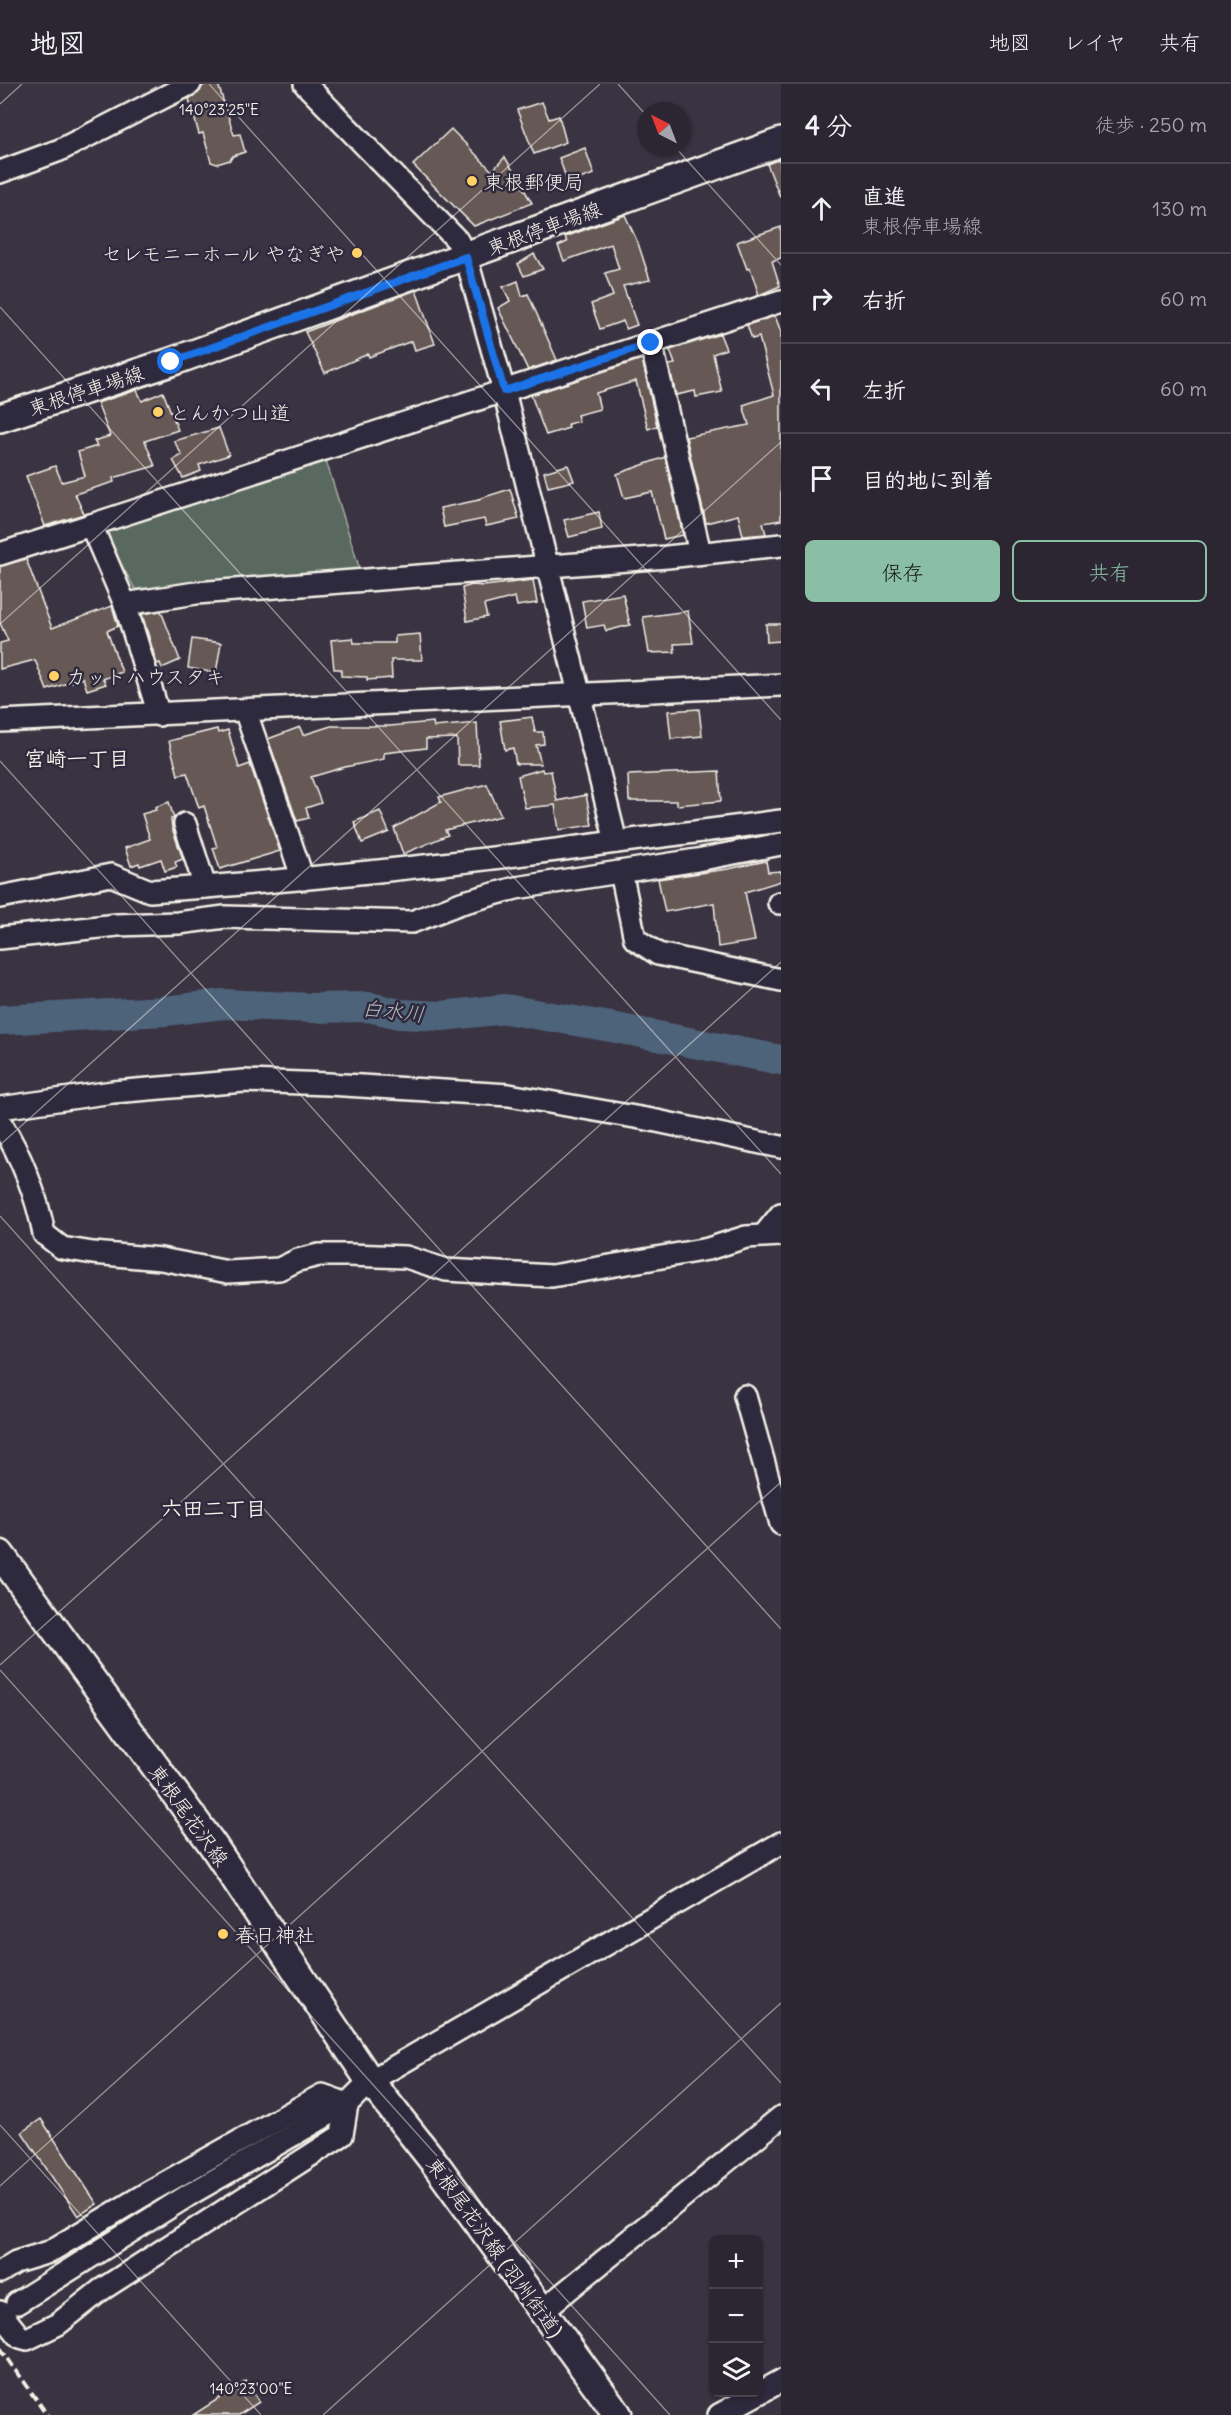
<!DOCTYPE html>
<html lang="ja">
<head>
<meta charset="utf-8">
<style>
	:root { --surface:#2c2632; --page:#38323e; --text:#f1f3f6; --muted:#a6a5ac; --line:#48434d; --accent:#8abfa5 }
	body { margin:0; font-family:Delius,"Klee One",sans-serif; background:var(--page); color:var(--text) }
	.controls { position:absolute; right:18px; bottom:18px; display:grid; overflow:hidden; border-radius:9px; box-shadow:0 2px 4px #0004 }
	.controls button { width:54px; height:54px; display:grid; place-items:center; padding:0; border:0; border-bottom:2px solid var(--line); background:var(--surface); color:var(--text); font:30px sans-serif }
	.compass { position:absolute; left:637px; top:18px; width:54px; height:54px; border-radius:50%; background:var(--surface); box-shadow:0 2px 4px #0004; rotate:318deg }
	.stop { position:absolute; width:18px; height:18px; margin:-14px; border:4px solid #1a73e8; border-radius:50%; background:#fff }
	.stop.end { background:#1a73e8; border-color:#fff; box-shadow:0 2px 6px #0008 }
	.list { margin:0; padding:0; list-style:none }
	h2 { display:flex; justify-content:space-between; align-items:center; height:78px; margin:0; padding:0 24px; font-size:26px }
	h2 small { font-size:20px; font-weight:400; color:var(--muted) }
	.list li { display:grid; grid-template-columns:39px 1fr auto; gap:18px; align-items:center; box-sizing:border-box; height:90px; padding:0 24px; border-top:2px solid var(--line) }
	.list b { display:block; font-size:22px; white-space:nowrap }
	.list p { margin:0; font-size:20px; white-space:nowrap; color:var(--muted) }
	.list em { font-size:20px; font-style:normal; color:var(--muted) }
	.actions { display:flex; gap:12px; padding:18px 24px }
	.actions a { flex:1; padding:14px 0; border:2px solid var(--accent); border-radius:9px; text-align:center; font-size:21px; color:var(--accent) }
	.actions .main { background:var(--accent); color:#111 }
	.icon { flex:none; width:33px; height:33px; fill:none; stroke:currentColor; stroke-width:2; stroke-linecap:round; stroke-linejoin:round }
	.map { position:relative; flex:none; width:781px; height:2331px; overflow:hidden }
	header { display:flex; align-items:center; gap:36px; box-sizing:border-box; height:84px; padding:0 30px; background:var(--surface); border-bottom:2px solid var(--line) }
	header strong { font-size:28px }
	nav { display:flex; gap:33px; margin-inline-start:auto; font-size:21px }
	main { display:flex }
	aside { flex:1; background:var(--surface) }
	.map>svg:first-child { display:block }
	.green { fill:#5a6960; stroke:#a7ada4; stroke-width:1.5 }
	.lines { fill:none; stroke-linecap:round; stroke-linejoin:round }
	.river { stroke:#4e637a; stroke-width:30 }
	.building { fill:#665955; stroke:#f4f1e8; stroke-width:1.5 }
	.minor-casing { stroke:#f4f1e8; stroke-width:26 }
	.major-casing { stroke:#f4f1e8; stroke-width:32 }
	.minor { stroke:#2f2a3d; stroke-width:21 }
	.major { stroke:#2f2a3d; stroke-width:27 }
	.rail { stroke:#f4f1e8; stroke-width:4.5; stroke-dasharray:9 4.5; stroke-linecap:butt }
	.route { stroke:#1a73e8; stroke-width:8 }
	.ticks { fill:none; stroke:#f4f1e8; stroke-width:1.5; stroke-opacity:0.45 }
	.poi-dot { fill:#ffd166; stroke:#2f2a3d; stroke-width:2 }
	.labels { text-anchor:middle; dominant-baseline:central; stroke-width:5; stroke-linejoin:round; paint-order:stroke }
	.poi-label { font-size:20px; fill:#f4f1e8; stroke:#2f2a3d; text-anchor:start }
	.street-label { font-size:20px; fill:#f4f1e8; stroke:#2f2a3d }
	.neighbourhood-label { font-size:21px; font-weight:bold; fill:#f4f1e8; stroke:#2f2a3d }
	.water-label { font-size:21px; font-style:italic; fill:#b2b8bc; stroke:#2f2a3d }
	.ticks-label { font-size:15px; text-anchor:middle; fill:#f4f1e8; stroke:#2f2a3d; stroke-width:5; stroke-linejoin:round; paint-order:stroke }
</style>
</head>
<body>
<header>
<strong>地図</strong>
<nav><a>地図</a><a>レイヤ</a><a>共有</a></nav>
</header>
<main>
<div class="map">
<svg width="781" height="2331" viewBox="0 0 781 2331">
	<rect width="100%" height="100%" fill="#3a3342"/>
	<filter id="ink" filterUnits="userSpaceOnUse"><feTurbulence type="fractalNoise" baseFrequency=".0167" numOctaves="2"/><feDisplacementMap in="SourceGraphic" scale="12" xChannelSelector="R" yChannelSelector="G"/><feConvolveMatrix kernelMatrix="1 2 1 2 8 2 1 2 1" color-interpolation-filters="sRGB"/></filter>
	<g filter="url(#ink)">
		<path class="green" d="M 324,370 L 360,486 L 135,505 L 102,446 Z"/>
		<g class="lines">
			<path class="river" d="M 0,936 L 165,927 L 223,920 L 312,924 L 369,923 L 400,930 L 442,932 L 505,925 L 611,943 L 781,976"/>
		</g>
		<g class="building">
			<path d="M 209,0 L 218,0 L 234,51 L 240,50 L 245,68 L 233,72 L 230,76 L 217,80 L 211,78 L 203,49 L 199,50 L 189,15 L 200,7 L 202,2 Z"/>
			<path d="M 542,18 L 549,35 L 559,32 L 566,58 L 534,70 L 517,26 Z"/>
			<path d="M 451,45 L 492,87 L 505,73 L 532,119 L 474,142 L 413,81 Z"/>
			<path d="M 585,64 L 594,90 L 568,99 L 559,74 Z"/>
			<path d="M 780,75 L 781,113 L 780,113 L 767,80 Z"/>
			<path d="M 625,131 L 638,159 L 650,196 L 623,202 L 637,241 L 626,245 L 623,237 L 600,245 L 591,220 L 613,212 L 605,189 L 619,185 L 611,160 L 564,177 L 558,162 L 567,158 L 565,153 Z"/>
			<path d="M 781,143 L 781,174 L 772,177 L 780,202 L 759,211 L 750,184 L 747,185 L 737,158 Z"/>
			<path d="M 534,170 L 543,185 L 524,192 L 518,180 Z"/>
			<path d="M 518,197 L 522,212 L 528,210 L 557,276 L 528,286 L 498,224 L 510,217 L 503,203 Z"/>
			<path d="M 416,206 L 435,260 L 415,266 L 412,257 L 369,273 L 368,270 L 325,289 L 305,248 Z"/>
			<path d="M 775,232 L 781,248 L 781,436 L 763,439 L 766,450 L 743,452 L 738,431 L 706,439 L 686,353 L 749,341 L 743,321 L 774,311 L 759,253 L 752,255 L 747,241 Z"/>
			<path d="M 720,250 L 726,265 L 713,270 L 722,308 L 696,313 L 695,307 L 676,311 L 669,281 L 675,280 L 670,266 Z"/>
			<path d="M 642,275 L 657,342 L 648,345 L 636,297 L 596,309 L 600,325 L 577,331 L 579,337 L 568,340 L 569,344 L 546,351 L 531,311 Z"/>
			<path d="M 137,306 L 142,317 L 163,308 L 178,346 L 145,357 L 155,382 L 113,394 L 114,398 L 75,410 L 84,430 L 45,442 L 26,392 L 55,382 L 62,398 L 85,392 L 78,368 L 97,362 L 94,357 L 110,352 L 97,319 Z"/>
			<path d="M 219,344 L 229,371 L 199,381 L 201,387 L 183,394 L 173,376 L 182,371 L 174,357 Z"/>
			<path d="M 665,373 L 683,451 L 664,455 L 652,408 L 624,414 L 617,390 Z"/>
			<path d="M 568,381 L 574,397 L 548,403 L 544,388 Z"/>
			<path d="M 510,405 L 519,435 L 486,442 L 484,435 L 444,443 L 440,424 L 479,416 L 478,415 Z"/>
			<path d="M 599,428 L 602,445 L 569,453 L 564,436 Z"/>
			<path d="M 26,475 L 52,544 L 112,522 L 118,542 L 107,547 L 122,588 L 103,595 L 106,600 L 87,606 L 83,594 L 47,606 L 35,576 L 0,585 L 0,559 L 8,557 L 0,539 L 0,482 Z"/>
			<path d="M 533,496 L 537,519 L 517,522 L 515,513 L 484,521 L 487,533 L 467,537 L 462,504 L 472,501 L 484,502 Z"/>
			<path d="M 623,510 L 630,541 L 606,547 L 604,541 L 587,544 L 582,517 Z"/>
			<path d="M 161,527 L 180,576 L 162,584 L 160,579 L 157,580 L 142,530 Z"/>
			<path d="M 688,527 L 693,559 L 674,560 L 675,568 L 649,569 L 643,533 Z"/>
			<path d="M 766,540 L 781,540 L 781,557 L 767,558 Z"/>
			<path d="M 420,550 L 422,576 L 391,576 L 392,594 L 367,596 L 367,593 L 341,592 L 341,585 L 334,585 L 331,556 L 353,554 L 354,559 L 395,559 L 395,552 Z"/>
			<path d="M 192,555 L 221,559 L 216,589 L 188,584 Z"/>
			<path d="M 699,625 L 702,652 L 671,655 L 668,627 Z"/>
			<path d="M 532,633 L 535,648 L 543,648 L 544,660 L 536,661 L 541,680 L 516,680 L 513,664 L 505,666 L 500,637 Z"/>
			<path d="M 433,638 L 434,643 L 477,639 L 479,681 L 458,681 L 457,654 L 426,655 L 426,664 L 384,669 L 384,675 L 345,683 L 311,693 L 321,719 L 306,724 L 309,734 L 297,737 L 268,655 L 300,643 L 303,651 L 331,642 L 390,642 Z"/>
			<path d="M 217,645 L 218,649 L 228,646 L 239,684 L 250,680 L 280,767 L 220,785 L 213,764 L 217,763 L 204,722 L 199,724 L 187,689 L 178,691 L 169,657 Z"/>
			<path d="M 542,685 L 543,688 L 551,687 L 557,717 L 586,711 L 592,741 L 559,746 L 555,721 L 525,724 L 518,692 Z"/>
			<path d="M 719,687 L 721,717 L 677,721 L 677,717 L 629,717 L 628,691 Z"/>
			<path d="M 487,700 L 501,732 L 445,746 L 448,751 L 403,770 L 394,744 L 441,718 L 439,713 Z"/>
			<path d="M 169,718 L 174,734 L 171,735 L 172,744 L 183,775 L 175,778 L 177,783 L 165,787 L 161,775 L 140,782 L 139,779 L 131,782 L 125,764 L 150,755 L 142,730 L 156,726 L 155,723 Z"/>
			<path d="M 380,727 L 389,748 L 362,759 L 354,738 Z"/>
			<path d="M 766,777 L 768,788 L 781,787 L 781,797 L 745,808 L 755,857 L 718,863 L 714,819 L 665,828 L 658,795 L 728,785 Z"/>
			<path d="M 41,2035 L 97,2120 L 78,2132 L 22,2048 Z"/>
			<path d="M 246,2297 L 259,2318 L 239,2331 L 193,2331 Z"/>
		</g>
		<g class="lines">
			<g class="minor-casing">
				<g id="minor">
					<path d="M 305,0 L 457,156 L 466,173 L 504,307 L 616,758 L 781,737"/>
					<path d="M 0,88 L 60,66 L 190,0"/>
					<path d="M 700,469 L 651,259 L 781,217"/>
					<path d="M 0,470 L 91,441"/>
					<path d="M 125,520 L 91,441 L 651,259"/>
					<path d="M 245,626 L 303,795"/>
					<path d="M 159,631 L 125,520 L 196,509 L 667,473 L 781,461"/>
					<path d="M 0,637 L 781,601"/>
					<path d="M 185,740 L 205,803 C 343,792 479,777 616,758"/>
					<path d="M 621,788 L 635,855 L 658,870 L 781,896"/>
					<path d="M 0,813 L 111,791 L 150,807 L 205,803"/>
					<path d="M 779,819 L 781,819"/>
					<path d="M 0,854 L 117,841 L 178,839 L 225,833 L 412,838 L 461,819 L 516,804 L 697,776 L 781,760"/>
					<path d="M 0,1024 L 113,1008 L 244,997 L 328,1000 L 509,1011 L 652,1036 L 781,1063"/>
					<path d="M 0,1038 C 21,1071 37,1112 44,1150 L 62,1164 L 93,1169 L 161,1175 L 228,1188 L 279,1185 L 298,1176 L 319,1171 L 348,1171 L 406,1173 L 446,1186 L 552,1192 L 708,1165 L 746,1153 L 781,1151"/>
					<path d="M 764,1151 L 781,1130"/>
					<path d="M 745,1312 L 781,1440"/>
					<path d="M 0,2188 L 16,2178 L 49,2168 L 154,2105 L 322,2011 L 347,2020 L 342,2051 L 101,2206 L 58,2240 L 27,2255 L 20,2253 L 0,2228"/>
					<path d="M 17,2219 L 192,2109 L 347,2020 L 370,1997 L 781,1759"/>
					<path d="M 542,2227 L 781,2033"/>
					<path d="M 719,2331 L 781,2297"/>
				</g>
			</g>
			<g class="major-casing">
				<g id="major">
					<path d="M 0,334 L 171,278 L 781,58"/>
					<path d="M 0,1470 L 212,1760 L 370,1997 L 434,2078 L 618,2331"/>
				</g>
			</g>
			<use href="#minor" class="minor"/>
			<use href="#major" class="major"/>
			<path class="rail" d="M 0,2264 L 47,2331"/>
		</g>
	</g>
	<g class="lines" filter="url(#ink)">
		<path class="route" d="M 171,278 L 466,173 L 504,307 L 651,259"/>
	</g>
	<path class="ticks" d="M 209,0 L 781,636M 618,0 L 646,31M 0,20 L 22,0M 675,63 L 781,181M 0,223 L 781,1090M 0,540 L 600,0M 0,677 L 781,1545M 0,1061 L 781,358M 0,1132 L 781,1999M 0,1581 L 781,878M 0,1586 L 670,2331M 0,2041 L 261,2331M 0,2102 L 781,1398M 323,2331 L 781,1919"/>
	<g class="poi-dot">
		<circle cx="472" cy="97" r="6"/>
		<circle cx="357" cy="169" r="6"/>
		<circle cx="158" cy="328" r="6"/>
		<circle cx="54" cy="592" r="6"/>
		<circle cx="223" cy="1850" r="6"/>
	</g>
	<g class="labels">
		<g class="poi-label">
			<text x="484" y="97">東根郵便局</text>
			<text x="345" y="169" text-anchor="end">セレモニーホール やなぎや</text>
			<text x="170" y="328">とんかつ山道</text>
			<text x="66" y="592">カットハウスタキ</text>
			<text x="235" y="1850">春日神社</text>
		</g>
		<g class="street-label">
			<text transform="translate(544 144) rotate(-20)">東根停車場線</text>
			<text transform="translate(86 306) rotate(-18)">東根停車場線</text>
			<text transform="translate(189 1731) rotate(54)">東根尾花沢線</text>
			<text transform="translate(495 2163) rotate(54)">東根尾花沢線 (羽州街道)</text>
		</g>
		<g class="neighbourhood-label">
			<text x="77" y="674">宮崎一丁目</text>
			<text x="214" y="1424">六田二丁目</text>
		</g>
		<g class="water-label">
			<text transform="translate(393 927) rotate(6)">白水川</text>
		</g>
	</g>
	<g class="ticks-label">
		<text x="219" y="31">140°23'25"E</text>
		<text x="251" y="2310">140°23'00"E</text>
	</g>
</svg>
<div class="controls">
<button>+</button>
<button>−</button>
<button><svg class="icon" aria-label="layers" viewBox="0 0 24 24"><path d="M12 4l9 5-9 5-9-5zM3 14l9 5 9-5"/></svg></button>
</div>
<svg class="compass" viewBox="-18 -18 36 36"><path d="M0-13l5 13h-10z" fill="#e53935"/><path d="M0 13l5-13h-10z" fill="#a6a5ac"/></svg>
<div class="stop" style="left:171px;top:278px"></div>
<div class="stop end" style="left:651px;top:259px"></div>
</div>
<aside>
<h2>4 分<small>徒歩 · 250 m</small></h2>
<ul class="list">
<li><svg class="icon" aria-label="ahead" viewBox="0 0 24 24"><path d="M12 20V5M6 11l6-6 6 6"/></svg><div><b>直進</b><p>東根停車場線</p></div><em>130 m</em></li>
<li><svg class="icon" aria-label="right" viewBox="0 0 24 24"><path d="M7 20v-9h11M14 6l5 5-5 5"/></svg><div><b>右折</b></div><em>60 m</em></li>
<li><svg class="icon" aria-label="left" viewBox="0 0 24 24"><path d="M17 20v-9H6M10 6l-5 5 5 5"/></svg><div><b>左折</b></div><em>60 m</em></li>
<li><svg class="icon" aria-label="arrive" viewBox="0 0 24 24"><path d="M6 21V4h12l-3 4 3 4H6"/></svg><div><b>目的地に到着</b></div></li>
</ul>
<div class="actions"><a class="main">保存</a><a>共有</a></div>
</aside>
</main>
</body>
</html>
